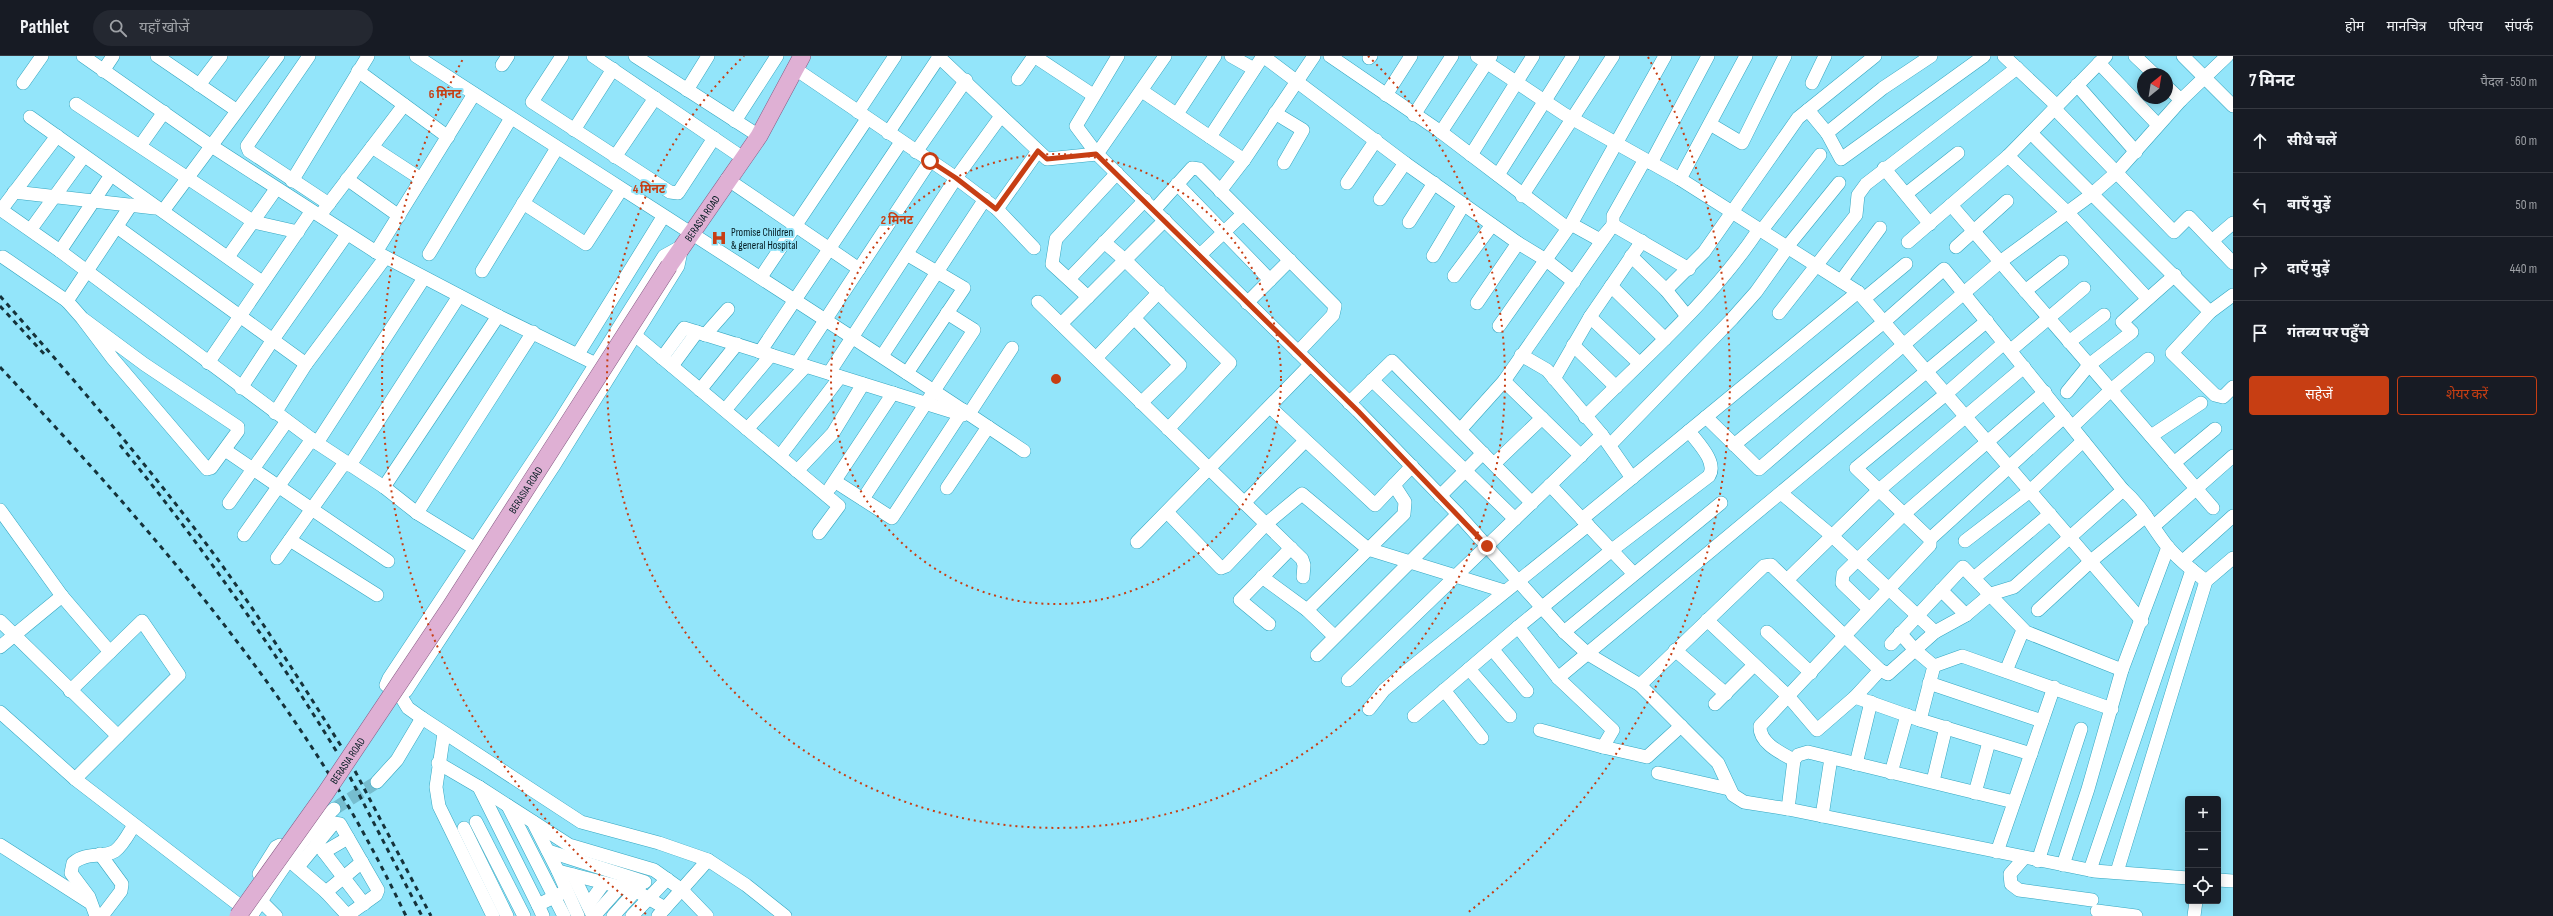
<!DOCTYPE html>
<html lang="hi">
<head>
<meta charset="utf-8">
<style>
	:root { --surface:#171b24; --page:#242831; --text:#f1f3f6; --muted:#9ea1a6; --line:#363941; --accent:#c73e13 }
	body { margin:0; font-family:"Sofia Sans Condensed","Noto Sans Devanagari",sans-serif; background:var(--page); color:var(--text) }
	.controls { position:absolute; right:12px; bottom:12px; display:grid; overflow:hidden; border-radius:4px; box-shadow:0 2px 10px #0003 }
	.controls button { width:36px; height:36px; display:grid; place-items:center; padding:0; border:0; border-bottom:1px solid var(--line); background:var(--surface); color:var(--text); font:20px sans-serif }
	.compass { position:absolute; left:2137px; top:12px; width:36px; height:36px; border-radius:50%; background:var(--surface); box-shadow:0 2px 10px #0003; rotate:30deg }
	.stop { position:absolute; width:12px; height:12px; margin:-9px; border:3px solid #c73e13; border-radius:50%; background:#fff }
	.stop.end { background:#c73e13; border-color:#fff; box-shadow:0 1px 4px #0008 }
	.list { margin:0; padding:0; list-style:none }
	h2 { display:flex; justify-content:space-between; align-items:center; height:52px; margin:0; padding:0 16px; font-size:17px }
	h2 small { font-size:13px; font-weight:400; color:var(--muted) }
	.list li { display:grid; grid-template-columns:26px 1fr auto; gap:12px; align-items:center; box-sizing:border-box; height:64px; padding:0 16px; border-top:1px solid var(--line) }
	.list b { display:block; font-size:15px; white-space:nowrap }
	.list em { font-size:13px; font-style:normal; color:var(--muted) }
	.actions { display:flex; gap:8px; padding:12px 16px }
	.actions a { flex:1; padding:9px 0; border:1px solid var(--accent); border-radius:4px; text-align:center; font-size:14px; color:var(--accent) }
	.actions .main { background:var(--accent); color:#fff }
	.icon { flex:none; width:22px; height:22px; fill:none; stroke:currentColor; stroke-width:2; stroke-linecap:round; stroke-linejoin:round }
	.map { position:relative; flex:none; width:2233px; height:860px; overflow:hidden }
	header { display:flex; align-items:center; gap:24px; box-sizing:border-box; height:56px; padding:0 20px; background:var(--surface); border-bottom:1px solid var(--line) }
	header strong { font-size:19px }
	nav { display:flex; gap:22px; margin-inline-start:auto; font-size:14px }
	.search { width:280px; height:36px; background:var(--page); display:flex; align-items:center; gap:10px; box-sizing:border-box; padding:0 14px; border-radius:22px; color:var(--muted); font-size:15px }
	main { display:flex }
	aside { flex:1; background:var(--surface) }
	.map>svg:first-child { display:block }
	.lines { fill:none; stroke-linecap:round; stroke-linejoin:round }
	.minor-tunnel { stroke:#76bdcf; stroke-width:13; stroke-dasharray:13 6; stroke-linecap:butt }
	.minor-casing { stroke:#34a6c0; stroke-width:14 }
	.major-casing { stroke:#845982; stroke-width:18 }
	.minor { stroke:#fff; stroke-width:13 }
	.major { stroke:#dfb0d4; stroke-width:17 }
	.rail { stroke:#15333b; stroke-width:3; stroke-dasharray:5 5; stroke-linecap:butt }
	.major-bridge-casing { stroke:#845982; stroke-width:18; stroke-linecap:butt }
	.major-bridge { stroke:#dfb0d4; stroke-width:17 }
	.route { stroke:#c73e13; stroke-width:5 }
	.ring { fill:none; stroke:#c73e13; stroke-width:2; stroke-dasharray:2 4 }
	.labels { text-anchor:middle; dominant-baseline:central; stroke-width:4; stroke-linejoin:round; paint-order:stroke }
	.street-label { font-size:11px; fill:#041b21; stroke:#93e5fa }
	.poi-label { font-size:11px; fill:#041b21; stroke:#93e5fa; text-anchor:start }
	.centre { fill:#c73e13; stroke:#93e5fa; stroke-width:2 }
	.ring-label { font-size:12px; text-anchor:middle; font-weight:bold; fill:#c73e13; stroke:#93e5fa; stroke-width:4; stroke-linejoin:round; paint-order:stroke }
</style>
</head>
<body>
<header>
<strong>Pathlet</strong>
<div class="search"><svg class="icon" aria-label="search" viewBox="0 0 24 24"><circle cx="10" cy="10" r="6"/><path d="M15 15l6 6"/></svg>यहाँ खोजें</div>
<nav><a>होम</a><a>मानचित्र</a><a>परिचय</a><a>संपर्क</a></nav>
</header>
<main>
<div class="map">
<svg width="2233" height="860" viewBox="0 0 2233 860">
	<rect width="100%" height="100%" fill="#93e5fa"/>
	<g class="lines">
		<path class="minor-tunnel" d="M 334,753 L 377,726"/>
		<g class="minor-casing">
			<g id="minor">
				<path d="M 83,0 L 210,89 L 376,196 L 498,260 L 596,308"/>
				<path d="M 157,0 L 236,54"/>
				<path d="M 309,0 L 247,90 L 249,95 L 329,148"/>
				<path d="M 416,0 C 619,132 824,260 1024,395"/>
				<path d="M 562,0 L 532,46 L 670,136 L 678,137 L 714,82"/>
				<path d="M 593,0 L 743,102"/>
				<path d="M 635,0 L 759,80"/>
				<path d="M 938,0 L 1047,103 L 1097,98 L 1165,0"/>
				<path d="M 1118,0 L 1076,70 L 1097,98 L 1358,355 L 1458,458 L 1564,576 L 1588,598 L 1640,629 L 1718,707 L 1733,739 L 1744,746 L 1788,753 L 2094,815 L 2188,822"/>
				<path d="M 1231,0 L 1254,13"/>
				<path d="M 1263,0 L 1405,107 L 1518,187 L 1546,204 L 1574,226"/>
				<path d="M 1330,0 L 1441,76 L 1566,171"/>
				<path d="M 1477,0 L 1564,58 L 1680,123 L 1858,236 L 2142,565"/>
				<path d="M 2004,0 L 2056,49"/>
				<path d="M 2135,0 L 2154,18"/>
				<path d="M 2183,0 L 2233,50"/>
				<path d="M 1369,2 L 1371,0"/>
				<path d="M 2099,7 L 2158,69"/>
				<path d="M 502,9 L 508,0"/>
				<path d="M 794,12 L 956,122 L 997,153 L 1034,192"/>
				<path d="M 103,15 L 113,0"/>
				<path d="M 358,15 L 448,81"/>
				<path d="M 1018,23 L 1034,0 L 1093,39"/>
				<path d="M 23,27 L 42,0"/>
				<path d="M 1812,27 L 1825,0"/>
				<path d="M 199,29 L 221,0"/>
				<path d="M 2077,29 L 2136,96"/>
				<path d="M 2167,31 L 2181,44"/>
				<path d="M 687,34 L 708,0"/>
				<path d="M 1142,35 L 1244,104"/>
				<path d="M 1386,39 L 1411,0"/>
				<path d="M 76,48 L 254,166 L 298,176"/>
				<path d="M 2054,52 L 2174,176 L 2189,161 L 2233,207"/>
				<path d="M 1808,54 L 1827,77 L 1883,32 L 1931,0"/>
				<path d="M 858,56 L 895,0"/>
				<path d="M 1275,57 L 1303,74 L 1284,107"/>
				<path d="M 1177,58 L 1215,0"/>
				<path d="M 1414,59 L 1452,0"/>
				<path d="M 30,61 L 262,226"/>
				<path d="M 735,65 L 777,0"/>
				<path d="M 1710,68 L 1742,87 L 1785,0"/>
				<path d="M 574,74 L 613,13"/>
				<path d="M 1441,76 L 1491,0"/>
				<path d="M 888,77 L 939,1"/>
				<path d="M 1827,77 L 1841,103 L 1984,0"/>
				<path d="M 2031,77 L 2210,256"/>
				<path d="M 1210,81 L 1263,0"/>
				<path d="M 140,90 L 164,56"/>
				<path d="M 372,91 L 421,123"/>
				<path d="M 916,96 L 966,24"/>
				<path d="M 1471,99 L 1533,0"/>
				<path d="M 2008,100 L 2068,157 L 2147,242"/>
				<path d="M 615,101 L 655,42"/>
				<path d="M 1651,107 L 1708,0"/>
				<path d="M 1884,112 L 1930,168"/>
				<path d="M 1498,119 L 1573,0"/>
				<path d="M 347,123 L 399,160"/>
				<path d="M 727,123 L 859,213"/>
				<path d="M 1680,123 L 1746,0"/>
				<path d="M 292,125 L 368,0"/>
				<path d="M 1347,127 L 1376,84"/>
				<path d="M 1177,128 L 1270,224"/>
				<path d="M 1220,135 L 1244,104 L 1314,0"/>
				<path d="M 14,136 L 155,152"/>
				<path d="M 1906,138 L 1958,97"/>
				<path d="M 1522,140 L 1613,0"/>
				<path d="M 1380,143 L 1405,107"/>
				<path d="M 523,147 L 586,188 L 621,134"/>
				<path d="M 1951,149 L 2213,452"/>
				<path d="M 0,153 L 60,195 L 317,387 L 384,431 L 417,457 L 474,492"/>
				<path d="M 997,153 L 1038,95"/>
				<path d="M 1155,153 L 1192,112 L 1199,113 L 1335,250 L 1333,259 L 1298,296"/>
				<path d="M 1,154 L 57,80"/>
				<path d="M 324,154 L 404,49"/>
				<path d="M 163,155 L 278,0"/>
				<path d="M 1409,166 L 1434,127"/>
				<path d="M 1571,168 L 1600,184 L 1613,169 L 1689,213"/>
				<path d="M 117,171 L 306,308"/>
				<path d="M 31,173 L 84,100"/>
				<path d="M 1762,174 L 1820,99"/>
				<path d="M 2213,184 L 2233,167"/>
				<path d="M 1104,186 L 1125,204 L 1230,307 L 1168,373"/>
				<path d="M 1908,186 L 2008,100 L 2106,0"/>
				<path d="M 682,190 L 678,210 L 553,411 L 406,635 L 398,639 L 386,629 L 389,622 L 561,363 L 664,200 Z"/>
				<path d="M 1787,191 L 1839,127"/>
				<path d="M 1956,191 L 2007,145"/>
				<path d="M 60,195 L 111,119"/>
				<path d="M 376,196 L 474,38"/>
				<path d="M 429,198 L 511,62"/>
				<path d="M 1200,199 L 1243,158"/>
				<path d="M 1433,200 L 1464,148"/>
				<path d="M 1631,200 L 1666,234 L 1687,260"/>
				<path d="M 3,201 L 67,245 L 82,262 L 144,308 L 238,371 L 238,375 L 211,412 L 207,413 L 113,303 L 82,262"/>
				<path d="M 228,201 L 276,133"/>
				<path d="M 482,215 L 557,92"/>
				<path d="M 1454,220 L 1492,169"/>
				<path d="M 761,221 L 867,63"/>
				<path d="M 1069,223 L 1145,144"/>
				<path d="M 1841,225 L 1880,172"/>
				<path d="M 1611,230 L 1665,283"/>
				<path d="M 1666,234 L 1704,196 L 1798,62 L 1875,0"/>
				<path d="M 2025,235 L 2062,206"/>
				<path d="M 2233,239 L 2210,256 L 2172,297 L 2215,339 L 2223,341 L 2233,331"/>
				<path d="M 1088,241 L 1052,208 L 1056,183 L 1117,117"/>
				<path d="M 1865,242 L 1906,208"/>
				<path d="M 67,245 L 131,149"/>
				<path d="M 1038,246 L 1302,503 L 1304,509 L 1303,521"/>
				<path d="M 1247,247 L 1290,204"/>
				<path d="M 1477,247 L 1518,187"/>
				<path d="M 1779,257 L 1856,159 L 1858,139 L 1866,128 L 2017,12"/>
				<path d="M 1590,261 L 1639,307"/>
				<path d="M 1134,262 L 1180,309 L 1141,347"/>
				<path d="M 1061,268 L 1165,164"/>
				<path d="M 1499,270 L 1571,168 L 1665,0"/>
				<path d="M 705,279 L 728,253"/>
				<path d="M 636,280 L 839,450 L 819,477"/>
				<path d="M 2069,286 L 2104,259"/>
				<path d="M 1573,289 L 1616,331"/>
				<path d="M 2011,294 L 2084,232"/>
				<path d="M 760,296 L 901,86"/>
				<path d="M 578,298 L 663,161"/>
				<path d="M 1521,299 L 1547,314 L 1602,379 L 1632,422"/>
				<path d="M 882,300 L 985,143"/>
				<path d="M 662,302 L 684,272 L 963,359"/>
				<path d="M 1096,302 L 1159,236"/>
				<path d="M 208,307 L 311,156"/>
				<path d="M 797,307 L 930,105"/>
				<path d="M 672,310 L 697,276"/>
				<path d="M 829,317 L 956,122 L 1001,60"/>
				<path d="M 907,317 L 964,232 L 908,199"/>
				<path d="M 1554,323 L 1590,261 L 1642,185"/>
				<path d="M 1372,324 L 1515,463"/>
				<path d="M 1504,325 L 1581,400"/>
				<path d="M 241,332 L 272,285 L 347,178"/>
				<path d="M 700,334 L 737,288"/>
				<path d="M 2067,336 L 2089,309 L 2132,276 L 2122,266 L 2175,219"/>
				<path d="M 1349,347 L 1392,305 L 1532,447"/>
				<path d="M 1270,351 L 1375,449 L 1412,410"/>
				<path d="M 725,354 L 771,299"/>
				<path d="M 275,357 L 306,308 L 385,202"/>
				<path d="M 969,358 L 1012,292"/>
				<path d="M 1585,361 C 1645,301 1712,244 1759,173"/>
				<path d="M 1706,361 L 1759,413 L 2000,206 L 2091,139 L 2116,117 L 2181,44 L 2227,0"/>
				<path d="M 2073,370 L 2111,334 L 2148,303"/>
				<path d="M 747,373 L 806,310"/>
				<path d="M 1460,374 L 1504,325 L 1613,169 L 1613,160 L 1644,105"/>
				<path d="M 1689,375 C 1697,386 1718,406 1709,420 L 1612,494 L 1518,571 L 1558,622 L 1987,265"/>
				<path d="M 2151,380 L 2201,347"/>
				<path d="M 317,387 L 424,222"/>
				<path d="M 1610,389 L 1732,263 L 1756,236 L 1788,191"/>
				<path d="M 1734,389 L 1884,266 L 1944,213 L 2123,434 C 2142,450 2152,471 2167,490 C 2178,503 2193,515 2206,525"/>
				<path d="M 225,394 L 388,505"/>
				<path d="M 780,400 L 840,321"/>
				<path d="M 2174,407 L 2215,373"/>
				<path d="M 1494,408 L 1542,362"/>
				<path d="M 797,415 L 833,377 L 863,328"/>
				<path d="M 836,426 L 892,462 L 963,354"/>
				<path d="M 1550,429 L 1634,518"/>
				<path d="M 384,431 L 498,260"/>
				<path d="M 830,432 L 893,337"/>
				<path d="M 947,432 L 988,371"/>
				<path d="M 1781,437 L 1831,479 L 1935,576"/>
				<path d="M 1440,440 L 1483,397"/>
				<path d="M 863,443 L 974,274 L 947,257"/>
				<path d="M 229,447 L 287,365"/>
				<path d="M 1244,447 L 1305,385"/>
				<path d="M 0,454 L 62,540 L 110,596"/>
				<path d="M 417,457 L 533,276"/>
				<path d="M 1168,457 L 1221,512 L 1226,510 L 1266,468 L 1302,438 L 1368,493 L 1504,535"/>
				<path d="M 1582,463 L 1858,236"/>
				<path d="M 2154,470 L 2233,400"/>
				<path d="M 244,479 L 312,383"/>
				<path d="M 1930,483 L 2064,361"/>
				<path d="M 290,484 L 377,539"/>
				<path d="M 1965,485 L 2030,435 L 2083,385"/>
				<path d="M 1137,486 L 1310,309"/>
				<path d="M 277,502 L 343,409 L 350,409 L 459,240"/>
				<path d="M 2183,505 L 2233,460"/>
				<path d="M 1262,521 L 1307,554 L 1334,580"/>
				<path d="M 1974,522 L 2050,458"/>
				<path d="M 1788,523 L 1879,434 L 2024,311"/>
				<path d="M 1941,534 L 1966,559"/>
				<path d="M 1869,553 L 1842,527 L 1843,518 L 1904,458 L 2045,336"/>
				<path d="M 1307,554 L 1404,458 L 1405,446 L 1394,429"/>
				<path d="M 2038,554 L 2091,505 L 2146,460"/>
				<path d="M 1707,564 L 1788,640 L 1817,674 L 1855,641 L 1880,614"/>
				<path d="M 0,565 L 118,680"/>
				<path d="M 1269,568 L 1240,544 L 1291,492"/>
				<path d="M 1564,576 L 1721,447"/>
				<path d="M 1767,576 L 1811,617"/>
				<path d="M 1900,577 L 1915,594 L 1934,610 L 1920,664"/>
				<path d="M 1891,588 L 1963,511 L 2026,576 L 2122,614"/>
				<path d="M 0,591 L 62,540"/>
				<path d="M 1493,594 L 1527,635"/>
				<path d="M 1675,594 L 1726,638"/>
				<path d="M 1317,599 L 1458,458"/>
				<path d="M 1934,610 L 1962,600 L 2112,653"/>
				<path d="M 1469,613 L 1510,660"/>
				<path d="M 2006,615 L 2023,574"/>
				<path d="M 1558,622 L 1613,674 L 1603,691 L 1647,701 L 1681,670"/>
				<path d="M 1348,624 L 1602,379"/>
				<path d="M 1929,627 L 2042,665"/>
				<path d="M 1640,629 L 1764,510 L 1771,509 L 1880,614 L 1888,618 L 1935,576 L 1966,559 L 1991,538 L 2014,531 L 2123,434"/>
				<path d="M 1444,634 L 1482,682"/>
				<path d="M 70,635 L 142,565 L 179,619 L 75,723"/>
				<path d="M 400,639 L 408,652 L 422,662 L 581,766 L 659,787 L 708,804 L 746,829 L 785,860"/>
				<path d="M 1855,641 L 1920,664 L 2031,698"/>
				<path d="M 1715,648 L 1754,609"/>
				<path d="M 1369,653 L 1384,634 L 1403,618 L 1588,469"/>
				<path d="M 0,656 L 75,723 L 239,849"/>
				<path d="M 1414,660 L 1518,571"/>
				<path d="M 1540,674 L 1603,691"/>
				<path d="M 444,677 L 436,731 L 439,750 L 493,860"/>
				<path d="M 1794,704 C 1781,697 1759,687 1760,670 L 1930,489 L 1930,483 L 1856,412 L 1946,338 L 2004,287"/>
				<path d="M 438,707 L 479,731 L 569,789 L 654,814 L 682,834 L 707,860"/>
				<path d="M 1856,708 L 1871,646"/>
				<path d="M 1658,717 L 1729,733"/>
				<path d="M 1891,717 L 1907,659"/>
				<path d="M 1933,725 L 1946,671"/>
				<path d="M 377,726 L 397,704 L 422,662"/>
				<path d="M 479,731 L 538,849"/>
				<path d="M 1975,737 L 1989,686"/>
				<path d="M 508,750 L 564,860"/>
				<path d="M 1788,753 L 1794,704 L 1798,699 L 1808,696 L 2014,746"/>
				<path d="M 1822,760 L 1831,702"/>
				<path d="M 476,766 L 524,860"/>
				<path d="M 533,766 L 558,815 L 578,860"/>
				<path d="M 464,772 L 507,860"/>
				<path d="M 317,787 L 364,848"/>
				<path d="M 0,789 L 89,846"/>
				<path d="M 548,795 L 645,826"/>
				<path d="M 324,796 L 348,782"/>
				<path d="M 1997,796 L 2054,631"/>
				<path d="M 100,798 L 122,828 L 121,835 L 102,860"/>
				<path d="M 2024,802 L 2010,818 L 2011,828 L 2019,834 L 2092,844"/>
				<path d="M 2038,805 L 2081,673"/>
				<path d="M 291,806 L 326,836 L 348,860"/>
				<path d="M 2063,809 L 2088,733 L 2122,614 L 2168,491"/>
				<path d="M 298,811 L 334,767 L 340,768 L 378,834 L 376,839 L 348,859"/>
				<path d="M 2090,814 L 2192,514"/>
				<path d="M 558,815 L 636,835 L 665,852"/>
				<path d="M 2117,816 L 2206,525 L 2233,502"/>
				<path d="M 259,818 L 276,791 L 280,789 L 292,796"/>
				<path d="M 573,819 L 593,860"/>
				<path d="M 2218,824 L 2233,825"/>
				<path d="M 326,836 L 362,806"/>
				<path d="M 261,845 L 276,860"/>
				<path d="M 588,849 L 604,827"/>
				<path d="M 2097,855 L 2136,860"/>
				<path d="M 96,860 L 89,841 L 71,817 L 73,807 C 88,795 101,803 115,795 C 123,789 129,777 134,769"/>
				<path d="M 251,860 C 276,824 300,781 334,753"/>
				<path d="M 543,860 L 538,849 L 562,837"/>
				<path d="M 594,860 L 620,831"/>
				<path d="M 613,860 L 640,830"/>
				<path d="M 632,860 L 667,823"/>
				<path d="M 658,860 L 708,804"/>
				<path d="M 2194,860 L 2196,845"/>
			</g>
		</g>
		<g class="major-casing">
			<g id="major">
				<path id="s1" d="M 669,210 L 759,80 L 802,0"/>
			</g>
		</g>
		<use href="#minor" class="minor"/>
		<use href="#major" class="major"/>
		<g class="rail">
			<path d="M 0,240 C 68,317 136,395 198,477 C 250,545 296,618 341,690"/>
			<path d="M 0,250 L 46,300"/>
			<path d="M 0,311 C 117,437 235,568 327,715 C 356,761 382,810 406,860"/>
			<path d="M 120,389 C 200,487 272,590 338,698"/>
			<path d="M 355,715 L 431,860"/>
			<path d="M 350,721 L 422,860"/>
		</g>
		<g class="major-bridge-casing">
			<g id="major-bridge">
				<path id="s2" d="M 238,860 L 325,738 L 451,550 L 669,210"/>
			</g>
		</g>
		<use href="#major-bridge" class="major-bridge"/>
	</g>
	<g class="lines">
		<path class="route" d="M 930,105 L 956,122 L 996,153 L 1038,95 L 1047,103 L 1096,98 L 1358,355 L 1487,490"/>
	</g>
	<g class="ring">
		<circle cx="1056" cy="323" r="225"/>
		<path d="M1368 0A449 449 0 1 1 744 0"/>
		<path d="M646 858A674 674 0 0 1 464 1M1648 1A674 674 0 0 1 1466 858"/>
	</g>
	<defs>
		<g id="hospital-bare" transform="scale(1.2)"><path d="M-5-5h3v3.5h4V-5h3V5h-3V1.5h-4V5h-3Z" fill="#c73e13" stroke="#93e5fa" stroke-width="2.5" paint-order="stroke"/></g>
	</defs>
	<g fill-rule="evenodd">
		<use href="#hospital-bare" x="719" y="182"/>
	</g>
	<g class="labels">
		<g class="street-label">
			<text stroke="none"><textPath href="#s1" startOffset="58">BERASIA ROAD</textPath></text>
			<text stroke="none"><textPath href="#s2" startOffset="514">BERASIA ROAD</textPath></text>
			<text stroke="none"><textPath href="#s2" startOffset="190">BERASIA ROAD</textPath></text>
		</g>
		<g class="poi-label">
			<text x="731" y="176">Promise Children<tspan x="731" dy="13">&amp; general Hospital</tspan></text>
		</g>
	</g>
	<circle cx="1056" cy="323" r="6" class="centre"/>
	<g class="ring-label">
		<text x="445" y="42">6 मिनट</text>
		<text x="649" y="137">4 मिनट</text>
		<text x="897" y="168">2 मिनट</text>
	</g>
</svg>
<div class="controls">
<button>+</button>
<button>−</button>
<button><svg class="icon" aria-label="locate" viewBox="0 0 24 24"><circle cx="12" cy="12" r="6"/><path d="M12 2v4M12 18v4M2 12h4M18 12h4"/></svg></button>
</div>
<svg class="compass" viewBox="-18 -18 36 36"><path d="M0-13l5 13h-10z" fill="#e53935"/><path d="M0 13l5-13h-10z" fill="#9ea1a6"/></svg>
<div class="stop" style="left:930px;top:105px"></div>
<div class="stop end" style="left:1487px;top:490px"></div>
</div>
<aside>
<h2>7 मिनट<small>पैदल · 550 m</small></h2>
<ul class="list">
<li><svg class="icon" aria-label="ahead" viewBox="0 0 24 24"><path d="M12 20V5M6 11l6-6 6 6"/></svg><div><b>सीधे चलें</b></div><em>60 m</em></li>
<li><svg class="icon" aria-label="left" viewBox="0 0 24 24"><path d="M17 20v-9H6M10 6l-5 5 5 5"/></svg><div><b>बाएँ मुड़ें</b></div><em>50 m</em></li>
<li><svg class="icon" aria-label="right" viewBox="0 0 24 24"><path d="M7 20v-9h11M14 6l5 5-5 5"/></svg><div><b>दाएँ मुड़ें</b></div><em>440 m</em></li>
<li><svg class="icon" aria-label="arrive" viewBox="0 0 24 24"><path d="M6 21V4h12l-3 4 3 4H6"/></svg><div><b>गंतव्य पर पहुँचे</b></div></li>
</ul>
<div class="actions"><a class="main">सहेजें</a><a>शेयर करें</a></div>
</aside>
</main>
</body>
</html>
